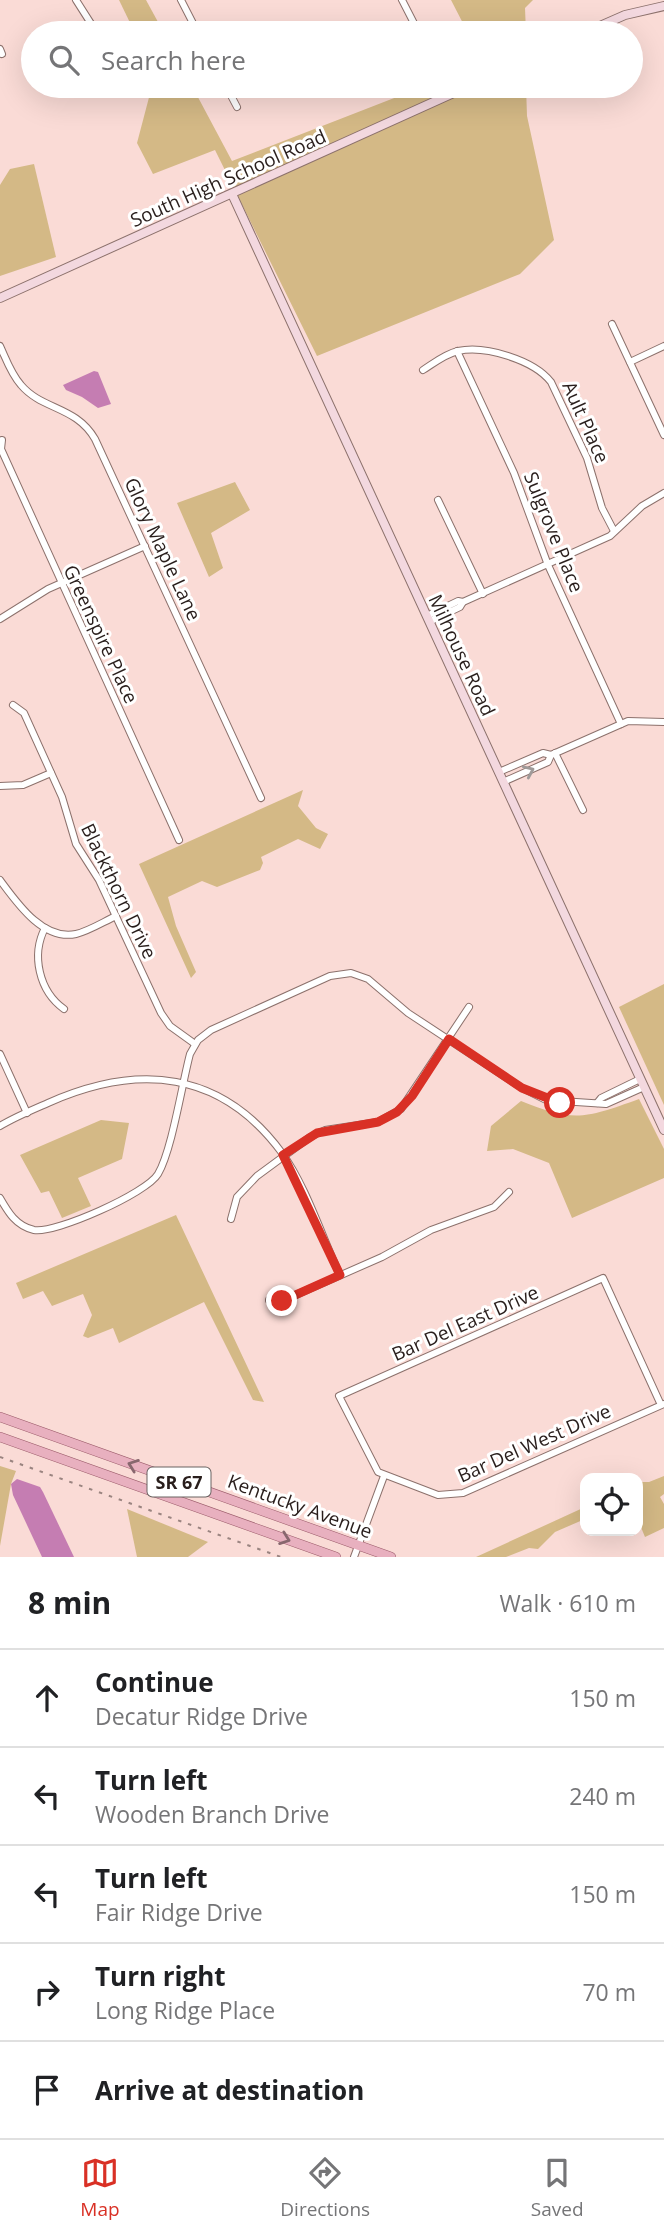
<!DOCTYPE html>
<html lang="en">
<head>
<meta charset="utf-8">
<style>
	:root { --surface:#fff; --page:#f6f6f6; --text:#202124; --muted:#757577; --line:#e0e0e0; --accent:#d93025 }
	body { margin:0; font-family:"Open Sans",sans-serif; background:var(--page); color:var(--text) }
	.controls { position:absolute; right:21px; bottom:21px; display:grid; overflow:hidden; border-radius:14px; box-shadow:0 7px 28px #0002 }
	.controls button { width:63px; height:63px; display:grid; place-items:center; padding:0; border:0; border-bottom:2px solid var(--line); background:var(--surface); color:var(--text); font:35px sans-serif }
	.stop { position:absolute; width:21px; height:21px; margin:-16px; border:5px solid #d93025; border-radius:50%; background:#fff }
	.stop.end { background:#d93025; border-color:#fff; box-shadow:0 2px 7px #0008 }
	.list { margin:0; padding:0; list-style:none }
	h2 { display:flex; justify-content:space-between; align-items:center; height:91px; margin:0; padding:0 28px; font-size:30px }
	h2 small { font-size:23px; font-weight:400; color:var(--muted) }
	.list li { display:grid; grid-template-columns:46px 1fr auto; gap:21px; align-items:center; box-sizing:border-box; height:98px; padding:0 28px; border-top:2px solid var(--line) }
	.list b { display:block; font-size:26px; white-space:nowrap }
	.list p { margin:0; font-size:23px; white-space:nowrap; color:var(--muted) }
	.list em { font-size:23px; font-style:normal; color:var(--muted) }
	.icon { flex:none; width:38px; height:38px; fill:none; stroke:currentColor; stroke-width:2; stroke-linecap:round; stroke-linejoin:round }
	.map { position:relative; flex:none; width:664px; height:1557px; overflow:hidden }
	.search { position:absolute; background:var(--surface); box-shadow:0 7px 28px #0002; left:21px; right:21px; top:21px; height:77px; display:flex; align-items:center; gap:18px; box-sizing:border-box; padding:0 24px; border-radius:38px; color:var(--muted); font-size:26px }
	.sheet { height:581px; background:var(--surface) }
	nav { display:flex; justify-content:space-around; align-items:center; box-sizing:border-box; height:98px; border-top:2px solid var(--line); background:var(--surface); font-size:19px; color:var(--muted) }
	nav a { display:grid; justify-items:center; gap:4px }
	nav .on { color:var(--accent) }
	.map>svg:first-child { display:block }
	.green { fill:#d4b986 }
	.water { fill:#c57db2 }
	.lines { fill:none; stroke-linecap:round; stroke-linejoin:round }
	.street-casing { stroke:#8c716c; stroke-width:8 }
	.secondary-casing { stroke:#8c716c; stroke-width:10 }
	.primary-casing { stroke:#9b5b6a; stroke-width:10 }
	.street { stroke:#fff; stroke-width:6 }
	.secondary { stroke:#f3d8df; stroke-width:8 }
	.primary { stroke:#e8b0bf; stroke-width:9 }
	.rail { stroke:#9a8480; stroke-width:2; stroke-dasharray:3.5 7; stroke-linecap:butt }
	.oneway { stroke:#9f9a99 }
	.oneway2 { stroke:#88676e }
	.route { stroke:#d93025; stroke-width:9 }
	.labels { text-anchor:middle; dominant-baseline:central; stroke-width:6; stroke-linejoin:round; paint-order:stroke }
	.shield { fill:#fff; stroke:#696260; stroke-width:2 }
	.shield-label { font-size:18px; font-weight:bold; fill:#291e1c }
	.street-label { font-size:19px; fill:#291e1c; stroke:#fff }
</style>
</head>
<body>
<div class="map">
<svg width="664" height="1557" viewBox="0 0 664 1557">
	<rect width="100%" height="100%" fill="#fadbd6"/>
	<g class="green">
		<path d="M 119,0 L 146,0 L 164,33 L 135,33 Z"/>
		<path d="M 451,0 L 533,0 L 525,8 L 526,33 L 468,33 Z"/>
		<path d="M 152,86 L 192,86 L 232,161 L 425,86 L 526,86 L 527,116 L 554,240 L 520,274 L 317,356 L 215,150 L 153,174 L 137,143 Z"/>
		<path d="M 34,164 L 56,257 L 0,276 L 0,185 L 10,169 Z"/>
		<path d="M 235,482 L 250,510 L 211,533 L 223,568 L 209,577 L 177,503 Z"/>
		<path d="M 303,790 L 298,806 L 316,828 L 328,834 L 320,849 L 298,839 L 261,857 L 263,863 L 260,870 L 217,887 L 202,881 L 168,897 L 176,926 L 196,972 L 191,978 L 139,864 Z"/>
		<path d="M 664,984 L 664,1105 L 619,1007 Z"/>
		<path d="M 639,1099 L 664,1149 L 664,1178 L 572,1218 L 549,1163 L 513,1149 L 487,1151 L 491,1126 L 521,1101 C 575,1123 586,1118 639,1099 Z"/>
		<path d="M 101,1120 L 129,1123 L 122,1159 L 78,1178 L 91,1206 L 62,1218 L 49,1191 L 41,1193 L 20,1155 Z"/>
		<path d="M 176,1215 L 264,1402 L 253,1400 L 204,1302 L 119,1343 L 113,1328 L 88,1338 L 83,1336 L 92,1315 L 83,1294 L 52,1306 L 43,1291 L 23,1299 L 16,1283 Z"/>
		<path d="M 0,1466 L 16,1471 L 11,1484 L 0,1546 Z"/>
		<path d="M 664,1476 L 664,1494 L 660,1497 L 664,1504 L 664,1528 L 645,1537 L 638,1520 L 638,1482 L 649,1482 Z"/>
		<path d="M 585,1507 L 585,1519 L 555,1532 L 538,1549 L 529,1548 L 506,1557 L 476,1557 Z"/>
		<path d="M 127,1509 L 208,1542 L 188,1557 L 137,1557 Z"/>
	</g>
	<g class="water">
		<path d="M 94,371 L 98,372 L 111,404 L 98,408 L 82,397 L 66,390 L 63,385 Z"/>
		<path d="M 17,1479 L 40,1487 L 43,1492 L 74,1557 L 42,1557 L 13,1495 L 11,1484 Z"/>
	</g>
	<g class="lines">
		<g class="street-casing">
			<g id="street">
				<path d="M 76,0 L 97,33"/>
				<path d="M 181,0 L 198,33"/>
				<path d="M 402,0 L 419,33"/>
				<path d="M 0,49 L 2,54"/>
				<path d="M 226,86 L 237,107"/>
				<path d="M 612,324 L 664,435"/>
				<path d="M 0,346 C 6,359 11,374 21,385 C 42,410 76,406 95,439 L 261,798"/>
				<path d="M 457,351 L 514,473 L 548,565 L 621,724"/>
				<path d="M 630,362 L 664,346"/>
				<path d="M 423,370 C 434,363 445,354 458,351 C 485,345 534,360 551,382 L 587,458 L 602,508 L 614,531"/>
				<path d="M 2,440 L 1,449 L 179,840"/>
				<path d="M 438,500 L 483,594"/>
				<path d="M 463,602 L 610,536 L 642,506 L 664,493"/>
				<path d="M 427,616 L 458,601 L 463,602 L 460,607 L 429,622"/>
				<path d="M 0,619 L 48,589 L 145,546"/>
				<path d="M 13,705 L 24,713 L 62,797 L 76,844 L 99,880 L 161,1013 L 170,1026 L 195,1044"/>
				<path d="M 555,753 L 583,810"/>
				<path d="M 499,772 L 543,753 L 551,755 L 628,721 L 664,722"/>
				<path d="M 503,782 L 548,762 L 551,755"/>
				<path d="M 0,786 L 23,785 L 51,773"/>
				<path d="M 0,880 C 17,903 43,941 76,934 C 89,931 103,922 116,916"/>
				<path d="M 45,928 C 31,955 39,991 64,1009"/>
				<path d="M 0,1054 L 27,1113"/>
				<path d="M 597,1103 L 601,1098 L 640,1079"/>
				<path d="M 0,1126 C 15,1117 32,1110 48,1103 C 138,1063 221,1070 282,1153 C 306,1186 322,1237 340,1275"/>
				<path d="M 0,1198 C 8,1212 16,1226 34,1230 C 55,1234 147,1193 158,1174 C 172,1150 182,1084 190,1054 L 198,1040 L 211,1030 L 330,976 L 351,973 L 368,979 L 408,1013 L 522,1088 L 546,1100 L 606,1104 L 644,1087"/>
				<path d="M 231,1219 L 237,1197 L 257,1176 L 310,1137 L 325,1130 L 378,1122 L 401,1109 L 469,1007"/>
				<path d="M 269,1300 L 282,1301 L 382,1257 L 431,1230 L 494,1207 L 509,1192"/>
				<path d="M 661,1405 L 603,1278 L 339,1396 L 378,1472 L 438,1495 L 463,1493 L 664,1404"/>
				<path d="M 354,1557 L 384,1476"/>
			</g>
		</g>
		<g class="secondary-casing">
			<g id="secondary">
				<path d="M 584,33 L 625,15 L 664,6"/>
				<path d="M 232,194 L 664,1130"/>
				<path d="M 0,298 L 469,86"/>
			</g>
		</g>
		<g class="primary-casing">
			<g id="primary">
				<path d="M 0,1417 L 391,1557"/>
				<path d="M 0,1437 L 336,1557"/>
			</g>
		</g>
		<use href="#street" class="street"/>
		<use href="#secondary" class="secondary"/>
		<use href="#primary" class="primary"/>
		<path class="rail" d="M 0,1457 L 281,1557"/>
	</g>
	<defs><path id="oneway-chevron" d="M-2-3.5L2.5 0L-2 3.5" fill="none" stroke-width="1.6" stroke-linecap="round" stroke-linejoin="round" transform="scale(1.75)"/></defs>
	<use class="oneway" href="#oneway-chevron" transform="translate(529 771) rotate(-24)"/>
	<g class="oneway2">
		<use href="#oneway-chevron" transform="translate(133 1465) rotate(-160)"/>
		<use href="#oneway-chevron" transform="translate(285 1539) rotate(20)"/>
	</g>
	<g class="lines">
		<path class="route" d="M 282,1301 L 340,1275 L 283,1155 L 317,1133 L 378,1122 L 397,1112 L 412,1096 L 449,1039 L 522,1088 L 560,1103"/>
	</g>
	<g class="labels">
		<rect class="shield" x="147.5" y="1467.5" width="63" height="29" rx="5"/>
		<g class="shield-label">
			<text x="179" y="1482">SR 67</text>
		</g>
		<g class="street-label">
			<text transform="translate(228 178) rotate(-24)">South High School Road</text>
			<text transform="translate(586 422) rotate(66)">Ault Place</text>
			<text transform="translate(554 532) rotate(68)">Sulgrove Place</text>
			<text transform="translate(163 549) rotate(65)">Glory Maple Lane</text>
			<text transform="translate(101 634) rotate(65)">Greenspire Place</text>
			<text transform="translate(462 655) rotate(65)">Milhouse Road</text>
			<text transform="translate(119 891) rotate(64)">Blackthorn Drive</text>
			<text transform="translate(465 1323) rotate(-24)">Bar Del East Drive</text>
			<text transform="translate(534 1443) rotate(-24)">Bar Del West Drive</text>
			<text transform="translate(300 1506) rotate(20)">Kentucky Avenue</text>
		</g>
	</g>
</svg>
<div class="controls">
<button><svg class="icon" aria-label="locate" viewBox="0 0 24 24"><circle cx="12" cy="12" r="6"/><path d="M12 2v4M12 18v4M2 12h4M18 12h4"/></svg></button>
</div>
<div class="stop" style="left:560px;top:1103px"></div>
<div class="stop end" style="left:282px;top:1301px"></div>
<div class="search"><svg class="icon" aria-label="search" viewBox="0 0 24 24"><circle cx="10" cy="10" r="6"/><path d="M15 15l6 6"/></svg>Search here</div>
</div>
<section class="sheet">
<h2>8 min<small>Walk · 610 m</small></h2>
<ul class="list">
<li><svg class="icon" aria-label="ahead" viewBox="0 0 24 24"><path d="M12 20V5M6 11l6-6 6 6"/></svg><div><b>Continue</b><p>Decatur Ridge Drive</p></div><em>150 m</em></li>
<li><svg class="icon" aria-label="left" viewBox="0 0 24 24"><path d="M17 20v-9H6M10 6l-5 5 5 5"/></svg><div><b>Turn left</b><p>Wooden Branch Drive</p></div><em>240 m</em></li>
<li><svg class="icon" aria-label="left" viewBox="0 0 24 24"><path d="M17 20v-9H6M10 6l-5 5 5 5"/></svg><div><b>Turn left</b><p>Fair Ridge Drive</p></div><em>150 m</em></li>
<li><svg class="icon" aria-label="right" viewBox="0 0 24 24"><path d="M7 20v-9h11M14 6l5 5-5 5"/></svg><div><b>Turn right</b><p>Long Ridge Place</p></div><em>70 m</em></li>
<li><svg class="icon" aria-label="arrive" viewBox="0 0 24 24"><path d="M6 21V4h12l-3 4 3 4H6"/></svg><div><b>Arrive at destination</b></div></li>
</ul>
</section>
<nav>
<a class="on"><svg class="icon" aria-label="map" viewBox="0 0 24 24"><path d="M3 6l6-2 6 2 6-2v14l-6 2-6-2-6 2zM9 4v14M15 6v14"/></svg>Map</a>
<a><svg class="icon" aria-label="directions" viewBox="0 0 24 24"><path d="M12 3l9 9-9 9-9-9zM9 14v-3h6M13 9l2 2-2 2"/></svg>Directions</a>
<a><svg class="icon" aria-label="saved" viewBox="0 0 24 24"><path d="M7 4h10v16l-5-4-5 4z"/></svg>Saved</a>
</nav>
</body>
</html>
